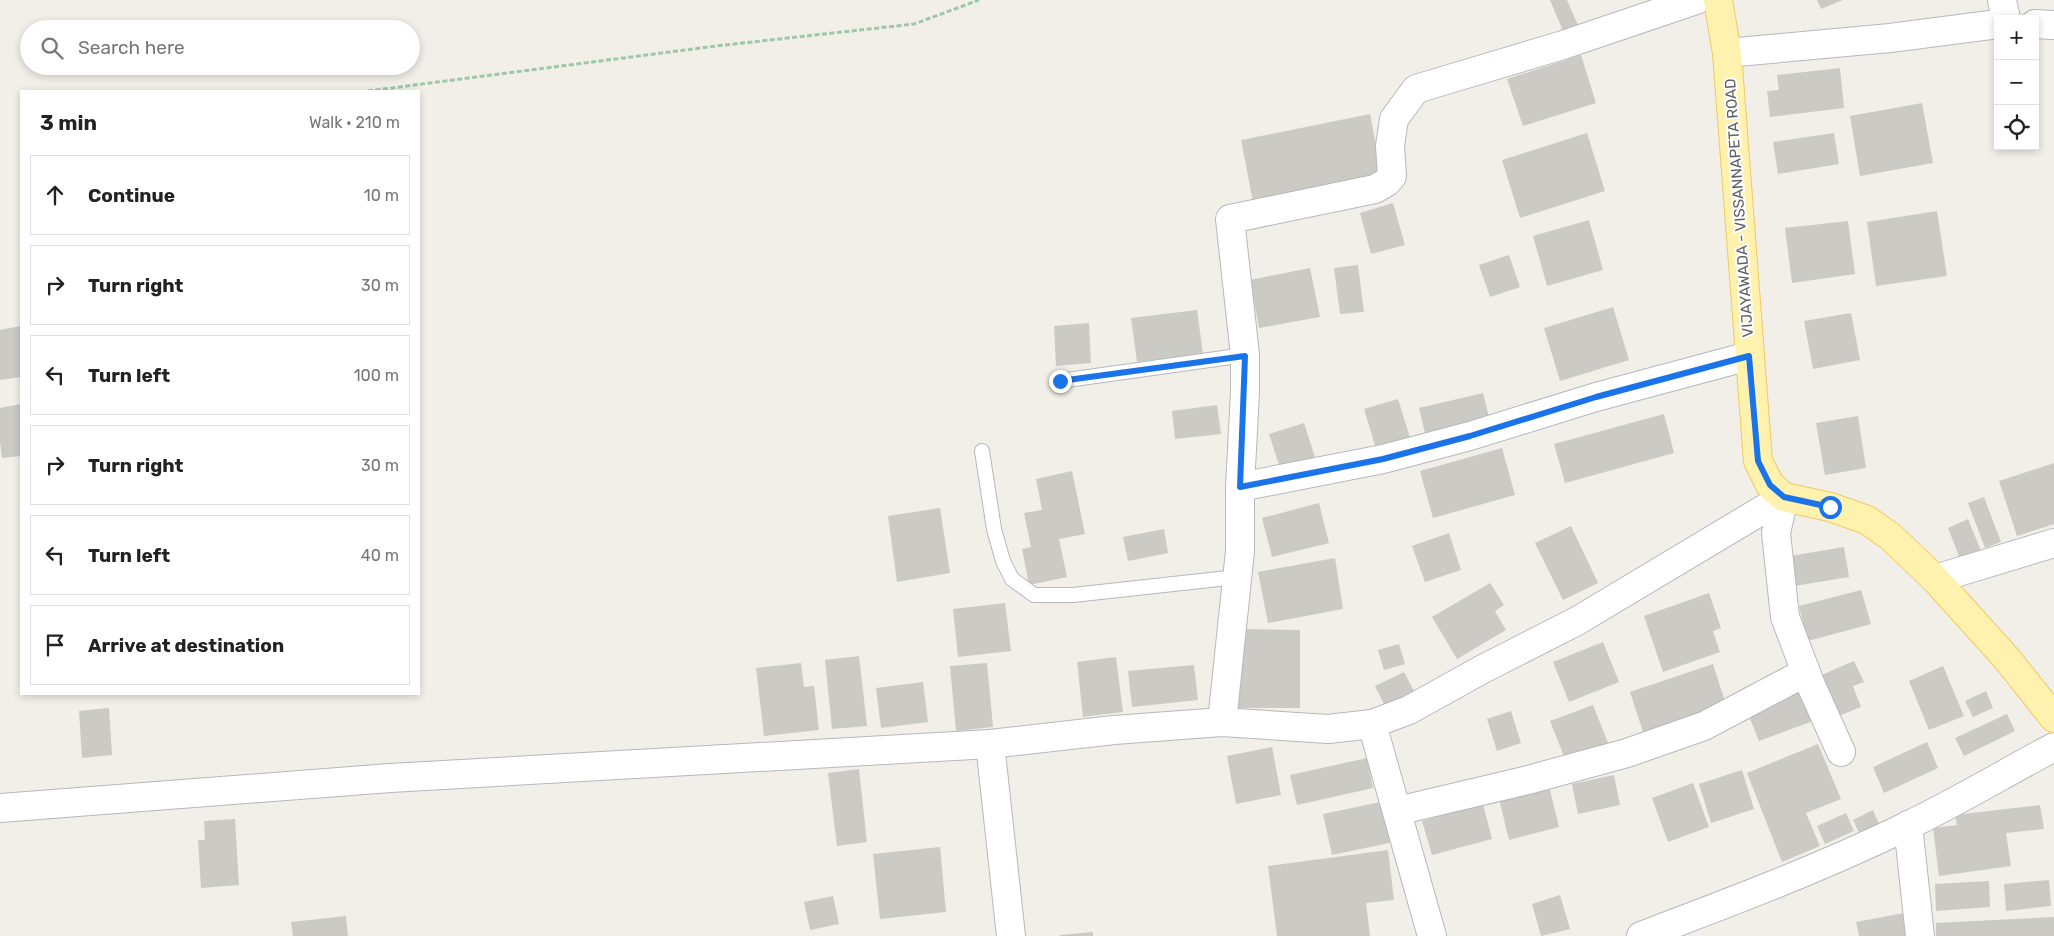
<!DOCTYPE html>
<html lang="en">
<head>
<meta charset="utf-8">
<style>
	:root { --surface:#fff; --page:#f6f6f6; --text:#222; --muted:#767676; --line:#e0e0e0 }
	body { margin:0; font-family:Rubik,sans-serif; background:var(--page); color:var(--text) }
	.controls { position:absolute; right:15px; top:15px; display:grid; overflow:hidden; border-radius:0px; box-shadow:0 2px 8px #0003 }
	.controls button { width:45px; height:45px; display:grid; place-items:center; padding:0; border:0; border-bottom:1px solid var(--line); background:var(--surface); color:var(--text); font:25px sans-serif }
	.stop { position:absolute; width:15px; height:15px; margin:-11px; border:4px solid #1a73e8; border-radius:50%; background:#fff }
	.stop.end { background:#1a73e8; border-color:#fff; box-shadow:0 1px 5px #0008 }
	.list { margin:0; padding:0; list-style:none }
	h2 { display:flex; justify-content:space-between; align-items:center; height:65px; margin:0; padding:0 20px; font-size:21px }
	h2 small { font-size:16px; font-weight:400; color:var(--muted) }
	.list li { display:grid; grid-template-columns:32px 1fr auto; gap:15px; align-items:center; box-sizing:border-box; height:80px; margin:0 10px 10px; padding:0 10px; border:1px solid var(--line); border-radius:0px }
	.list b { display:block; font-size:19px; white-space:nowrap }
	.list em { font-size:16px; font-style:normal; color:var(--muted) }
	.icon { flex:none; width:28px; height:28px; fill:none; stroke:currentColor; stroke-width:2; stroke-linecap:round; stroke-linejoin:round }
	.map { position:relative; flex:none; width:2054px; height:936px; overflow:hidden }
	.search { position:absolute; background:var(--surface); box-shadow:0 2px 8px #0003; left:20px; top:20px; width:400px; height:55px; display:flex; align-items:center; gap:12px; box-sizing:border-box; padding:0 18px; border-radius:28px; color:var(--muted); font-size:19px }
	.panel { position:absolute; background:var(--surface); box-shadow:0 2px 8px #0003; left:20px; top:90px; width:400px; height:605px; border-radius:0px }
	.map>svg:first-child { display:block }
	.building { fill:#cccac5 }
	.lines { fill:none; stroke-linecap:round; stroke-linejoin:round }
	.service-casing { stroke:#b5b8bc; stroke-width:16 }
	.minor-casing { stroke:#b5b8bc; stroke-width:30 }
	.primary-casing { stroke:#f2c960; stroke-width:30 }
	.path { stroke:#9cc7a9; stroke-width:3; stroke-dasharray:5 2.5; stroke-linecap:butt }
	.service { stroke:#fff; stroke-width:14 }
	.minor { stroke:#fff; stroke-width:28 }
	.primary { stroke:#fff2af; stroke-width:28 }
	.route { stroke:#1a73e8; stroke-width:6 }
	.labels { text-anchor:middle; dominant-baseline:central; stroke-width:4; stroke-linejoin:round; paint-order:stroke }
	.street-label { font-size:15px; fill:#5f6368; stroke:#fff }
</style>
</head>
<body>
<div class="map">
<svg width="2054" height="936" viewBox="0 0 2054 936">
	<rect width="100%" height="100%" fill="#f1efe8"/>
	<g class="building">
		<path d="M 1550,0 L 1567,0 L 1578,25 L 1563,31 Z"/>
		<path d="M 1817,0 L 1843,0 L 1821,9 Z"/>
		<path d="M 1581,55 L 1596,103 L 1523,126 L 1507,79 Z"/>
		<path d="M 1840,68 L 1844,108 L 1770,117 L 1767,91 L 1779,90 L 1777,75 Z"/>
		<path d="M 1922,103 L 1933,163 L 1860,176 L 1850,116 Z"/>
		<path d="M 1370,114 L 1383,181 L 1254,207 L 1241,140 Z"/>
		<path d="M 1587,133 L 1605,191 L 1520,218 L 1502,160 Z"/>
		<path d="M 1834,133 L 1839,164 L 1778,174 L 1773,142 Z"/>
		<path d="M 1393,203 L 1405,245 L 1371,254 L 1360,213 Z"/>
		<path d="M 1937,211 L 1947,276 L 1876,286 L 1867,222 Z"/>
		<path d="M 1589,220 L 1603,270 L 1547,286 L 1533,236 Z"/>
		<path d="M 1848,221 L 1855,274 L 1792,283 L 1785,228 Z"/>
		<path d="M 1509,255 L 1520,287 L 1490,297 L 1479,265 Z"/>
		<path d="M 1358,265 L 1364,312 L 1340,314 L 1334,268 Z"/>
		<path d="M 1310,268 L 1320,317 L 1259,328 L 1250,280 Z"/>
		<path d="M 1613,307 L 1629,360 L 1560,381 L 1544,328 Z"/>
		<path d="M 1197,310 L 1203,354 L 1137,362 L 1131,318 Z"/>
		<path d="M 1851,313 L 1860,360 L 1813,369 L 1804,321 Z"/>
		<path d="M 1089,323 L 1091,363 L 1056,366 L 1054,326 Z"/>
		<path d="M 21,326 L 21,377 L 0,380 L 0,330 Z"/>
		<path d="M 1483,393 L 1489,417 L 1425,433 L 1419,408 Z"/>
		<path d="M 1398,399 L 1411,441 L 1377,452 L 1364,409 Z"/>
		<path d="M 21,404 L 21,456 L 2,458 L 0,442 L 0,408 Z"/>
		<path d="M 1217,405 L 1221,434 L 1175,439 L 1172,411 Z"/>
		<path d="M 1664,414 L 1674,453 L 1565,483 L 1554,444 Z"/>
		<path d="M 1858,416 L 1866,468 L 1825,475 L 1816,423 Z"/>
		<path d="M 1304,423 L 1315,457 L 1280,468 L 1269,434 Z"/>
		<path d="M 1502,448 L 1515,495 L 1433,518 L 1420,471 Z"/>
		<path d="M 2054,463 L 2054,524 L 2017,536 L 1999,481 Z"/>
		<path d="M 1072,471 L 1085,534 L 1059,539 L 1067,577 L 1029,585 L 1022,549 L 1031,547 L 1024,513 L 1042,510 L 1036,479 Z"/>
		<path d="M 1984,497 L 2001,542 L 1985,548 L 1968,503 Z"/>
		<path d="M 1319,503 L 1329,543 L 1272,557 L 1262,518 Z"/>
		<path d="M 940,508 L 950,573 L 897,582 L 888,516 Z"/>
		<path d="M 1968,519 L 1981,551 L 1960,559 L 1948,528 Z"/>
		<path d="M 1571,526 L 1598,583 L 1563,600 L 1535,543 Z"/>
		<path d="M 1164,529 L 1168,553 L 1128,561 L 1123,537 Z"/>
		<path d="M 1449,533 L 1461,570 L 1425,582 L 1412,546 Z"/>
		<path d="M 1844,547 L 1849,577 L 1794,586 L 1790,556 Z"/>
		<path d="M 1335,558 L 1343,609 L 1268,623 L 1258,572 Z"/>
		<path d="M 1490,583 L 1504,605 L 1495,611 L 1506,630 L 1457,659 L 1432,617 Z"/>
		<path d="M 1861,590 L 1871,624 L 1808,641 L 1799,606 Z"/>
		<path d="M 1709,593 L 1721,628 L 1713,631 L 1720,652 L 1663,672 L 1644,616 Z"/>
		<path d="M 1005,603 L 1011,651 L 958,657 L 953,609 Z"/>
		<path d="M 1239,629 L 1300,630 L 1300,708 L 1238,708 Z"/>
		<path d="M 1603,642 L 1619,682 L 1569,702 L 1553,662 Z"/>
		<path d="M 1399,644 L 1405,664 L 1384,670 L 1378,650 Z"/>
		<path d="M 859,656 L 867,726 L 832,729 L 825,660 Z"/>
		<path d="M 1116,657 L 1123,712 L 1083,717 L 1077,662 Z"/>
		<path d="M 1854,661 L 1864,682 L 1853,686 L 1861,707 L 1836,717 L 1819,676 Z"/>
		<path d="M 801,663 L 804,687 L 814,686 L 819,730 L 764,736 L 756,668 Z"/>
		<path d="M 987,663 L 993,727 L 956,731 L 950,666 Z"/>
		<path d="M 1713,664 L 1727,708 L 1644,735 L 1630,692 Z"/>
		<path d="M 1194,665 L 1198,700 L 1132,707 L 1128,671 Z"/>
		<path d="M 1943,666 L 1964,716 L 1929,730 L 1909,681 Z"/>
		<path d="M 1404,672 L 1414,691 L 1385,706 L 1375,686 Z"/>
		<path d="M 923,682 L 928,722 L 881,728 L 876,688 Z"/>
		<path d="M 1802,691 L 1813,721 L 1759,741 L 1747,711 Z"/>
		<path d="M 1986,691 L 1993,708 L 1973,717 L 1965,701 Z"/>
		<path d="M 1593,705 L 1608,743 L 1565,759 L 1550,721 Z"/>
		<path d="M 109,708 L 112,755 L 82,758 L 79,711 Z"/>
		<path d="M 1511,711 L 1521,743 L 1497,751 L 1487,719 Z"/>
		<path d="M 2007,714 L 2015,731 L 1964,756 L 1955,738 Z"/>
		<path d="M 1927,742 L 1938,768 L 1884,793 L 1873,767 Z"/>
		<path d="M 1818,744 L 1841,799 L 1806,813 L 1820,846 L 1782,862 L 1747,773 Z"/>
		<path d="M 1272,747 L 1281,795 L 1236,804 L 1227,756 Z"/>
		<path d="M 1367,758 L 1373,788 L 1297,805 L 1290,775 Z"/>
		<path d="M 859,769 L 867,842 L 837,846 L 828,773 Z"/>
		<path d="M 1742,770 L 1754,809 L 1711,823 L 1699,784 Z"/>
		<path d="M 1614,775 L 1620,805 L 1578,814 L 1572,784 Z"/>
		<path d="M 1693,783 L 1709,827 L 1668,842 L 1652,798 Z"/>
		<path d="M 1549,786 L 1559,827 L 1509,840 L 1499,799 Z"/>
		<path d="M 1385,801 L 1394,842 L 1332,855 L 1323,814 Z"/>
		<path d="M 1483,804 L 1492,839 L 1432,855 L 1422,821 Z"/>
		<path d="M 2040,805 L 2044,829 L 2006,833 L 2011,866 L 1939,876 L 1933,828 L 1957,825 L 1955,815 Z"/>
		<path d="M 1873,810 L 1879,824 L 1859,833 L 1853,820 Z"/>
		<path d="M 1846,813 L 1854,831 L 1825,844 L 1817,826 Z"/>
		<path d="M 235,819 L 239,885 L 201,888 L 198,840 L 205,840 L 204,821 Z"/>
		<path d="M 940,847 L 946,912 L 880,919 L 873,854 Z"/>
		<path d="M 1388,850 L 1394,900 L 1366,903 L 1370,936 L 1277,936 L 1268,866 Z"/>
		<path d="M 2049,880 L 2051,906 L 2006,911 L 2004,884 Z"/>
		<path d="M 1989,881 L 1990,907 L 1936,911 L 1935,884 Z"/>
		<path d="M 1560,895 L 1570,929 L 1541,936 L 1532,904 Z"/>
		<path d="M 833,896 L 839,924 L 810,930 L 804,902 Z"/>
		<path d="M 1904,913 L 1908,936 L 1859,936 L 1856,922 Z"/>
		<path d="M 346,916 L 348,936 L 293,936 L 291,922 Z"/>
		<path d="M 2054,917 L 2054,936 L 1936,936 L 1936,923 Z"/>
		<path d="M 1093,932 L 1093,936 L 1060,936 L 1060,935 Z"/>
	</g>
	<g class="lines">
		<g class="service-casing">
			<g id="service">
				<path d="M 1060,381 L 1245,355"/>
				<path d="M 982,451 L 994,529 L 1003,561 L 1012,579 L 1034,595 L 1073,595 L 1237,577"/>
			</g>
		</g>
		<g class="minor-casing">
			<g id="minor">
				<path d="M 2002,0 L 2006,19"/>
				<path d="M 2035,24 L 2054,25"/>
				<path d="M 1727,53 L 1890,38 L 1998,24"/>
				<path d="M 1240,487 L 1383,459 L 1470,436 L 1596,397 L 1749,356"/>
				<path d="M 1784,497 L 1776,533 L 1785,617 L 1810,683 L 1841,752"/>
				<path d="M 1935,579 L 2054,543"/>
				<path d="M 1222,722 L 1240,551 L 1240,487 L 1245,392 L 1245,355 L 1230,219 L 1375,189 L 1387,182 L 1392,176 L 1390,146 L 1394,119 L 1416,89 L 1563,45 L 1696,0"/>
				<path d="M 1372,724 L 1432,936"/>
				<path d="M 990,744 L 1011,936"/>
				<path d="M 0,808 L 390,778 L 990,744 L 1114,730 L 1222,722 L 1328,729 L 1372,724 L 1409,710 L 1481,670 L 1577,621 L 1784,497"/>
				<path d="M 1397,811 L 1528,780 L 1627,753 L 1704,726 L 1806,672"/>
				<path d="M 1908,825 L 1920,936"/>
				<path d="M 1641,936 C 1731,902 1821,868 1907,826 C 1957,802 2005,773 2054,747"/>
			</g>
		</g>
		<g class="primary-casing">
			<path id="primary" d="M 1718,0 L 1727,53 L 1758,461 L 1770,485 L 1784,497 L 1830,507 L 1867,520 L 1891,537 L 1935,579 L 2008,660 L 2054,718"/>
		</g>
		<path class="path" d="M 368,91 L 716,46 L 914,24 L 979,0"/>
		<use href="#service" class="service"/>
		<use href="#minor" class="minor"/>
		<use href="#primary" class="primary"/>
	</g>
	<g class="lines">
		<path class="route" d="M 1060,381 L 1245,356 L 1240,487 L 1383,459 L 1470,436 L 1596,397 L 1749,356 L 1758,461 L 1770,485 L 1784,497 L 1830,507"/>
	</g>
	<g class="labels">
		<g class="street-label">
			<text transform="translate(1739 208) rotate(-94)">VIJAYAWADA - VISSANNAPETA ROAD</text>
		</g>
	</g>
</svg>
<div class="controls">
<button>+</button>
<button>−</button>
<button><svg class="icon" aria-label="locate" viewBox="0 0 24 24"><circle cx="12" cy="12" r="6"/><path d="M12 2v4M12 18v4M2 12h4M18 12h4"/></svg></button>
</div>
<div class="stop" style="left:1830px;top:507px"></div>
<div class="stop end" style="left:1060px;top:381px"></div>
<div class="search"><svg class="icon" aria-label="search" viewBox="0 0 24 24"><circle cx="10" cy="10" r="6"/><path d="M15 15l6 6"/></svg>Search here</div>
<section class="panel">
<h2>3 min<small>Walk · 210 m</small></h2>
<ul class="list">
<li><svg class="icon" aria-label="ahead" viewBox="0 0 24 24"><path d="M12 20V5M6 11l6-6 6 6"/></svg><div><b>Continue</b></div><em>10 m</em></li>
<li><svg class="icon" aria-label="right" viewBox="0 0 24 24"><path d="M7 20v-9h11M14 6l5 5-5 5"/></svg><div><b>Turn right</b></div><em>30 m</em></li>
<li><svg class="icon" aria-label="left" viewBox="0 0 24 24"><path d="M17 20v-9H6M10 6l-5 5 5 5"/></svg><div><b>Turn left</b></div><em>100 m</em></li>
<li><svg class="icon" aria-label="right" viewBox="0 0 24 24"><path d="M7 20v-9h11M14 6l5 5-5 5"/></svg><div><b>Turn right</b></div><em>30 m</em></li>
<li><svg class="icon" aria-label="left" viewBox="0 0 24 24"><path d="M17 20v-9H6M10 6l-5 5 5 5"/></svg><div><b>Turn left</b></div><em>40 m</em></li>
<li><svg class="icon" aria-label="arrive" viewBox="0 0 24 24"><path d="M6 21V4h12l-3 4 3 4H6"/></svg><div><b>Arrive at destination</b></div></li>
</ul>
</section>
</div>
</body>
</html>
